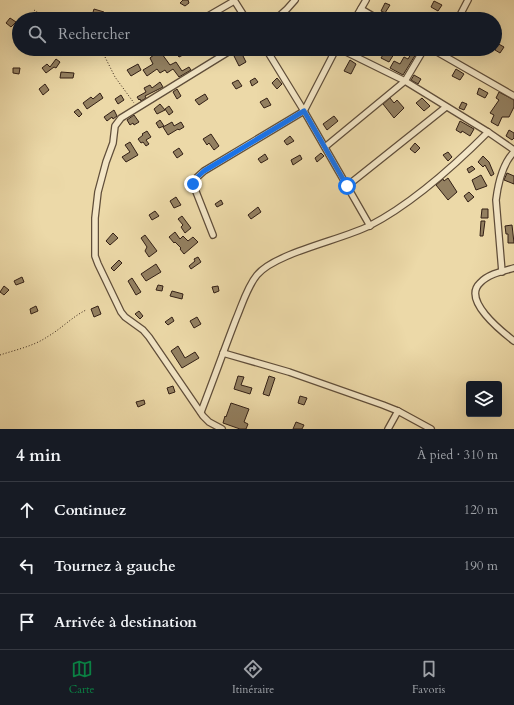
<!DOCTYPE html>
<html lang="fr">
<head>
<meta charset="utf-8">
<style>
	:root { --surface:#171b24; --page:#20242c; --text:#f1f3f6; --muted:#9ea1a6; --line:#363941; --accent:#0b8043 }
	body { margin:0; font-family:Cardo,serif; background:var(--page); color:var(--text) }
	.controls { position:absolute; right:12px; bottom:12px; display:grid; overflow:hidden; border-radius:4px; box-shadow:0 4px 16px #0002 }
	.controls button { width:36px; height:36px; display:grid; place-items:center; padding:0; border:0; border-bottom:1px solid var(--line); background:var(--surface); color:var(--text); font:20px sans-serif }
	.stop { position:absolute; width:12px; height:12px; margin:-9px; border:3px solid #1a73e8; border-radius:50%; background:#fff }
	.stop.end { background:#1a73e8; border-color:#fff; box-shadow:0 1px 4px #0008 }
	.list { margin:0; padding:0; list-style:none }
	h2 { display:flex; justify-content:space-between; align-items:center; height:52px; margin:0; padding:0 16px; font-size:17px }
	h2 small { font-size:13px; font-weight:400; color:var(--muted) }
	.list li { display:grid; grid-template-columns:26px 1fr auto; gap:12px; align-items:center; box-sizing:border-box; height:56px; padding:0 16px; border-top:1px solid var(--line) }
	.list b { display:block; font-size:15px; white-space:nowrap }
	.list em { font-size:13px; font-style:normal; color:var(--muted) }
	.icon { flex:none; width:22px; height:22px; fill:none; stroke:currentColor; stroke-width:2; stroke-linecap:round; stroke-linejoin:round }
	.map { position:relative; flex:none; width:514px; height:429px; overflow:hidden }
	.search { position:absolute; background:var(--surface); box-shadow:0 4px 16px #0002; left:12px; right:12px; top:12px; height:44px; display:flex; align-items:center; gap:10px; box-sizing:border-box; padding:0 14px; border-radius:22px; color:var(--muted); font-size:15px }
	.sheet { height:220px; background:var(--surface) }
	nav { display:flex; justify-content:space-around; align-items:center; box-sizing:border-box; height:56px; border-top:1px solid var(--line); background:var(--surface); font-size:11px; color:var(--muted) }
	nav a { display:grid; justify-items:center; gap:2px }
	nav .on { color:var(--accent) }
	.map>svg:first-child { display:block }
	.building { fill:#938061; stroke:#321f15 }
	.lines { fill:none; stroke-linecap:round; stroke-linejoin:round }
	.minor-casing { stroke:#604e3a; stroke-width:8 }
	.path { stroke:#321f15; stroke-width:1; stroke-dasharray:1 2; stroke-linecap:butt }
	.minor { stroke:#f3e6c6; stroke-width:5.5 }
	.route { stroke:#1a73e8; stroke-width:5 }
</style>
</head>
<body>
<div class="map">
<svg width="514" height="429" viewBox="0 0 514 429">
	<rect width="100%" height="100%" fill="#ecd9a8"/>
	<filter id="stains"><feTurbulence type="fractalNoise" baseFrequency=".005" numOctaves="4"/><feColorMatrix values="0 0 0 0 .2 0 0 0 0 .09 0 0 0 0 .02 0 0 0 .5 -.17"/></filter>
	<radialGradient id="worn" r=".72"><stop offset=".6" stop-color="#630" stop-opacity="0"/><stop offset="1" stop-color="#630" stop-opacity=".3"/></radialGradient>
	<g class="building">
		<path d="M 183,0 L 188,0 L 189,3 L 185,6 L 180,3 Z"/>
		<path d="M 434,1 L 442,5 L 438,11 L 431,7 Z"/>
		<path d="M 385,3 L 390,5 L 385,13 L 381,11 Z"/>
		<path d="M 94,9 L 104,12 L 102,18 L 96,16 L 95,19 L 91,19 Z"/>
		<path d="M 347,13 L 351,17 L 351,19 L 342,19 Z"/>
		<path d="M 10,18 L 16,22 L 11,27 L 6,23 Z"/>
		<path d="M 495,42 L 504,47 L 500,53 L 495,50 Z"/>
		<path d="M 161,49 L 164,53 L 162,54 L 170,65 L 176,62 L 182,71 L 189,67 L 191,70 L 179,77 L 173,69 L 167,73 L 165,70 L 160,73 L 157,69 L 147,76 L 143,70 L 153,64 L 150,58 Z"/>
		<path d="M 173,49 L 179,49 L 183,55 L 179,57 Z"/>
		<path d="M 314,49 L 329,49 L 326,55 Z"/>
		<path d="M 414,49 L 419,49 L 403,75 L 390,68 L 394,61 L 400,64 L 404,57 L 408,59 Z"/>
		<path d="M 386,50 L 394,54 L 389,62 L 381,58 Z"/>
		<path d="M 241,52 L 246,62 L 239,66 L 234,56 Z"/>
		<path d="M 56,59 L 60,62 L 56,68 L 54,67 L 46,73 L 42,68 L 47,64 L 50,67 Z"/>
		<path d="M 350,60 L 356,64 L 351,74 L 344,71 Z"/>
		<path d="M 138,64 L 141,70 L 131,76 L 127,70 Z"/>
		<path d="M 13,68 L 20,68 L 19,74 L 13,73 Z"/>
		<path d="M 456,69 L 464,74 L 460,80 L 452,76 Z"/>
		<path d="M 61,72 L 74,73 L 73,78 L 60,78 Z"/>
		<path d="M 414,75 L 421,79 L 418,84 L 411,80 Z"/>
		<path d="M 255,78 L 258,82 L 252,86 L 250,81 Z"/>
		<path d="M 277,78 L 282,84 L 277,89 L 272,83 Z"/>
		<path d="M 238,80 L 242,86 L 236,89 L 232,83 Z"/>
		<path d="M 160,82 L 163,87 L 145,96 L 146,98 L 141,101 L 140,99 L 139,100 L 137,97 L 146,92 L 144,88 L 150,85 L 152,88 Z"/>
		<path d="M 45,84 L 49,90 L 43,95 L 39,89 Z"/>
		<path d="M 479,88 L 488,93 L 485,98 L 477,94 Z"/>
		<path d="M 177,89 L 181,96 L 177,99 L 173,92 Z"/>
		<path d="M 499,92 L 514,100 L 514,107 L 509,117 L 502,117 L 498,126 L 491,122 L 494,115 L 490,113 L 499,100 L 496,98 Z"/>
		<path d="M 100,93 L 103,98 L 87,109 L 83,103 L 91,97 L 93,99 Z"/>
		<path d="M 205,94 L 208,99 L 199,105 L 195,100 Z"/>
		<path d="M 121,95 L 124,100 L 118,104 L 115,99 Z"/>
		<path d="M 267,98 L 271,105 L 264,108 L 260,102 Z"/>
		<path d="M 390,98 L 394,103 L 397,100 L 404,108 L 394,118 L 383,104 Z"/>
		<path d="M 422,98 L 430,106 L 424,111 L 416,103 Z"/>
		<path d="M 462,102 L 467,104 L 464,110 L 459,108 Z"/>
		<path d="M 160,104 L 165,110 L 157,114 L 154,109 Z"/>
		<path d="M 169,106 L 173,112 L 169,115 L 165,109 Z"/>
		<path d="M 78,109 L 82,114 L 79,117 L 74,112 Z"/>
		<path d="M 114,110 L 117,116 L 113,119 L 112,117 L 107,121 L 104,117 Z"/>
		<path d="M 134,115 L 139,122 L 134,125 L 133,123 L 130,125 L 127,120 Z"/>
		<path d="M 334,116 L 338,121 L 327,130 L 323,124 Z"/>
		<path d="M 160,120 L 164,126 L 159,128 L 156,123 Z"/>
		<path d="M 460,121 L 474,129 L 470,136 L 462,131 L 461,133 L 456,130 Z"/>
		<path d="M 172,122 L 174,126 L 181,122 L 184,127 L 179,130 L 178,129 L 168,135 L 163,127 Z"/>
		<path d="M 509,130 L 514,133 L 514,138 L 512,140 L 506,136 Z"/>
		<path d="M 147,131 L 151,137 L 146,140 L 149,144 L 146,146 L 143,142 L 141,143 L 138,139 L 143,135 L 142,134 Z"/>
		<path d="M 211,134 L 219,146 L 214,150 L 209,143 L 207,145 L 203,139 Z"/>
		<path d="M 290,136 L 294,141 L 287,145 L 284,141 Z"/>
		<path d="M 130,142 L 138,155 L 126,162 L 122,157 L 130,152 L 125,145 Z"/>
		<path d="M 415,143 L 420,148 L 415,153 L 410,149 Z"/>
		<path d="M 179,148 L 183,154 L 177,158 L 173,152 Z"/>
		<path d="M 448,152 L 452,157 L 448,161 L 443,155 Z"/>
		<path d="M 321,153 L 324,156 L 317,162 L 315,158 Z"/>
		<path d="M 265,154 L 268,159 L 261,163 L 258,159 Z"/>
		<path d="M 300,155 L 302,159 L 293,165 L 291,160 Z"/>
		<path d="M 483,156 L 489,162 L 494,174 L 491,176 L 485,165 L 483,167 L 478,162 Z"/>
		<path d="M 472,166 L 475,169 L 469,173 L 467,169 Z"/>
		<path d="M 507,173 L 514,176 L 514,184 L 504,180 Z"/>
		<path d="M 481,175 L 487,186 L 476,190 L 472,180 Z"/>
		<path d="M 448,178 L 457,192 L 448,200 L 436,185 L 443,179 L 444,181 Z"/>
		<path d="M 469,192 L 474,197 L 468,202 L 464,196 Z"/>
		<path d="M 176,197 L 181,205 L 174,208 L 170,201 Z"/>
		<path d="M 221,200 L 223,204 L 217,207 L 215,204 Z"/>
		<path d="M 258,207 L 261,212 L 251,219 L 248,215 Z"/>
		<path d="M 482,209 L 488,209 L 488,218 L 481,218 Z"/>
		<path d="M 155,211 L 159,216 L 152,220 L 149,215 Z"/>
		<path d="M 182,216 L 191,228 L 185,233 L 181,227 L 183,225 L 178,219 Z"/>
		<path d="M 481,221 L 485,221 L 483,236 L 480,236 Z"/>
		<path d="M 512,225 L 514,243 L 508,243 L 508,234 L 506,234 L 505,226 Z"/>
		<path d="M 175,232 L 180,239 L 183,236 L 188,241 L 193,237 L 198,242 L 184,254 L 180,249 L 181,248 L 175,242 L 174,243 L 169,237 Z"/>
		<path d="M 113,233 L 118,238 L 110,245 L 106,241 Z"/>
		<path d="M 145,235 L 157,251 L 149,257 L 145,251 L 147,247 L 141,238 Z"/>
		<path d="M 198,257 L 201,262 L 191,269 L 189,266 L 195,261 L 194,259 Z"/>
		<path d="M 119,260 L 122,263 L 114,271 L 111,268 Z"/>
		<path d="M 156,264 L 161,272 L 146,281 L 141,274 Z"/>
		<path d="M 22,277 L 24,282 L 16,285 L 14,281 Z"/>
		<path d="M 132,278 L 141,292 L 136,295 L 128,281 Z"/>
		<path d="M 158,285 L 163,286 L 162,291 L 156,290 Z"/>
		<path d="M 4,286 L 9,290 L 4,295 L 0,292 Z"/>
		<path d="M 218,286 L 219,291 L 214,293 L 212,287 Z"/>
		<path d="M 172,291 L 183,294 L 182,299 L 170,296 Z"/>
		<path d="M 36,306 L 38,311 L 31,314 L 30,309 Z"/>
		<path d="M 98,306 L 101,314 L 94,317 L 91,309 Z"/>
		<path d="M 139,311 L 143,316 L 140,319 L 135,314 Z"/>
		<path d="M 172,317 L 174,321 L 168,325 L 165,322 Z"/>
		<path d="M 197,317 L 201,324 L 194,328 L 190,321 Z"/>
		<path d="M 178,346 L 185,358 L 195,352 L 199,358 L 182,368 L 171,351 Z"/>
		<path d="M 238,376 L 244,377 L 241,385 L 252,388 L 250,394 L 234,389 Z"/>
		<path d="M 269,376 L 275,378 L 269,396 L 263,394 Z"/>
		<path d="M 173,386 L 175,392 L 169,394 L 167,388 Z"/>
		<path d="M 300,396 L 307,398 L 304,405 L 298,403 Z"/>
		<path d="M 144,400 L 145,404 L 138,407 L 136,402 Z"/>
		<path d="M 231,403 L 249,409 L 244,422 L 248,424 L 246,429 L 240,429 L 223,423 L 225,416 L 226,417 Z"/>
		<path d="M 296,422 L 304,425 L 302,429 L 293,429 Z"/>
	</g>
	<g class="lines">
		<g class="minor-casing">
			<g id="minor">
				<path d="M 234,0 L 246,19"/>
				<path d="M 361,9 L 378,19"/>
				<path d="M 203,19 L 234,1"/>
				<path d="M 276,19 L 287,9 L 295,0"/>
				<path d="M 355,19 L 366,0"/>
				<path d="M 458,19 L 468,0"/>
				<path d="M 266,49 L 304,111 L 370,226"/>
				<path d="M 340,49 L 405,81 L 488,132 L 514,150"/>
				<path d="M 432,49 L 514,96"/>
				<path d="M 325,147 L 405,81 L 424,49"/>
				<path d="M 347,186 L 446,107"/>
				<path d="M 213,235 L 193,184 L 194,180 L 204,171 L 304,111 L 336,49"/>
				<path d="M 514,268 C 503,271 488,274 480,283 C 462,300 501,331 514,341"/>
				<path d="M 502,272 L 496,200 C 498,184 502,164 514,152"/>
				<path d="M 223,353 L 289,372 L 383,405 L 398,411 L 431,429"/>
				<path d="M 201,412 C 213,381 224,350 236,319 C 242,305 247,287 257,275 C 275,253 341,240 369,226 C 410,205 456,164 488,132"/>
				<path d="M 222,429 L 209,422 L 203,416 L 149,337 L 143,330 L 125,317 L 121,312 L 98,264 L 95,256 L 95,218 L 98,192 L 106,162 L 113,143 L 115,126 L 121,118 L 233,49"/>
				<path d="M 388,429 L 398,411"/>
			</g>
		</g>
		<g class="path">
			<path d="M 34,10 L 48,19"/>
			<path d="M 101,49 L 115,77 L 134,103"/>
			<path d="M 0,355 C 15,350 34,346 47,337 C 61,329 72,317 86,310"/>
		</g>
		<use href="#minor" class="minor"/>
	</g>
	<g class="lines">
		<path class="route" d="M 193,184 L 194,180 L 204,171 L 304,111 L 347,186"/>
	</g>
	<rect width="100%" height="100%" filter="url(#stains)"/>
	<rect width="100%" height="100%" fill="url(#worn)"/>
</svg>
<div class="controls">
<button><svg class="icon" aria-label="layers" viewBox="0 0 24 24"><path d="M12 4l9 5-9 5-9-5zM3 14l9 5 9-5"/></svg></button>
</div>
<div class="stop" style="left:347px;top:186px"></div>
<div class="stop end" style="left:193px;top:184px"></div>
<div class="search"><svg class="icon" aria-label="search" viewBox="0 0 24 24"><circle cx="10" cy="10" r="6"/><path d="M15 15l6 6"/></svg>Rechercher</div>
</div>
<section class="sheet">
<h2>4 min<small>À pied · 310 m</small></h2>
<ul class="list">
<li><svg class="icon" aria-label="ahead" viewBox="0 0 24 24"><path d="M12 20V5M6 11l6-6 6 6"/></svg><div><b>Continuez</b></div><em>120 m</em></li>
<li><svg class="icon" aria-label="left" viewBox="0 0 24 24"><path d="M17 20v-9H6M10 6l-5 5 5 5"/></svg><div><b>Tournez à gauche</b></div><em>190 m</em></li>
<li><svg class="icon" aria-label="arrive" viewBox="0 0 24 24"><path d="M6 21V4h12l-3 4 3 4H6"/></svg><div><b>Arrivée à destination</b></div></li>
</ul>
</section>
<nav>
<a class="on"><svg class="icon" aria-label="map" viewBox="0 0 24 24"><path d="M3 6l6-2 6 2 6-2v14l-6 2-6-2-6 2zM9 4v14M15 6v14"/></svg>Carte</a>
<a><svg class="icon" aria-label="directions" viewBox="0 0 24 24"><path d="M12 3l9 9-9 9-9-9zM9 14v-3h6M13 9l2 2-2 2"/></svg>Itinéraire</a>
<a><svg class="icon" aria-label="saved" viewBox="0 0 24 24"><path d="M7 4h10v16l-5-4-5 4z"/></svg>Favoris</a>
</nav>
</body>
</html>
